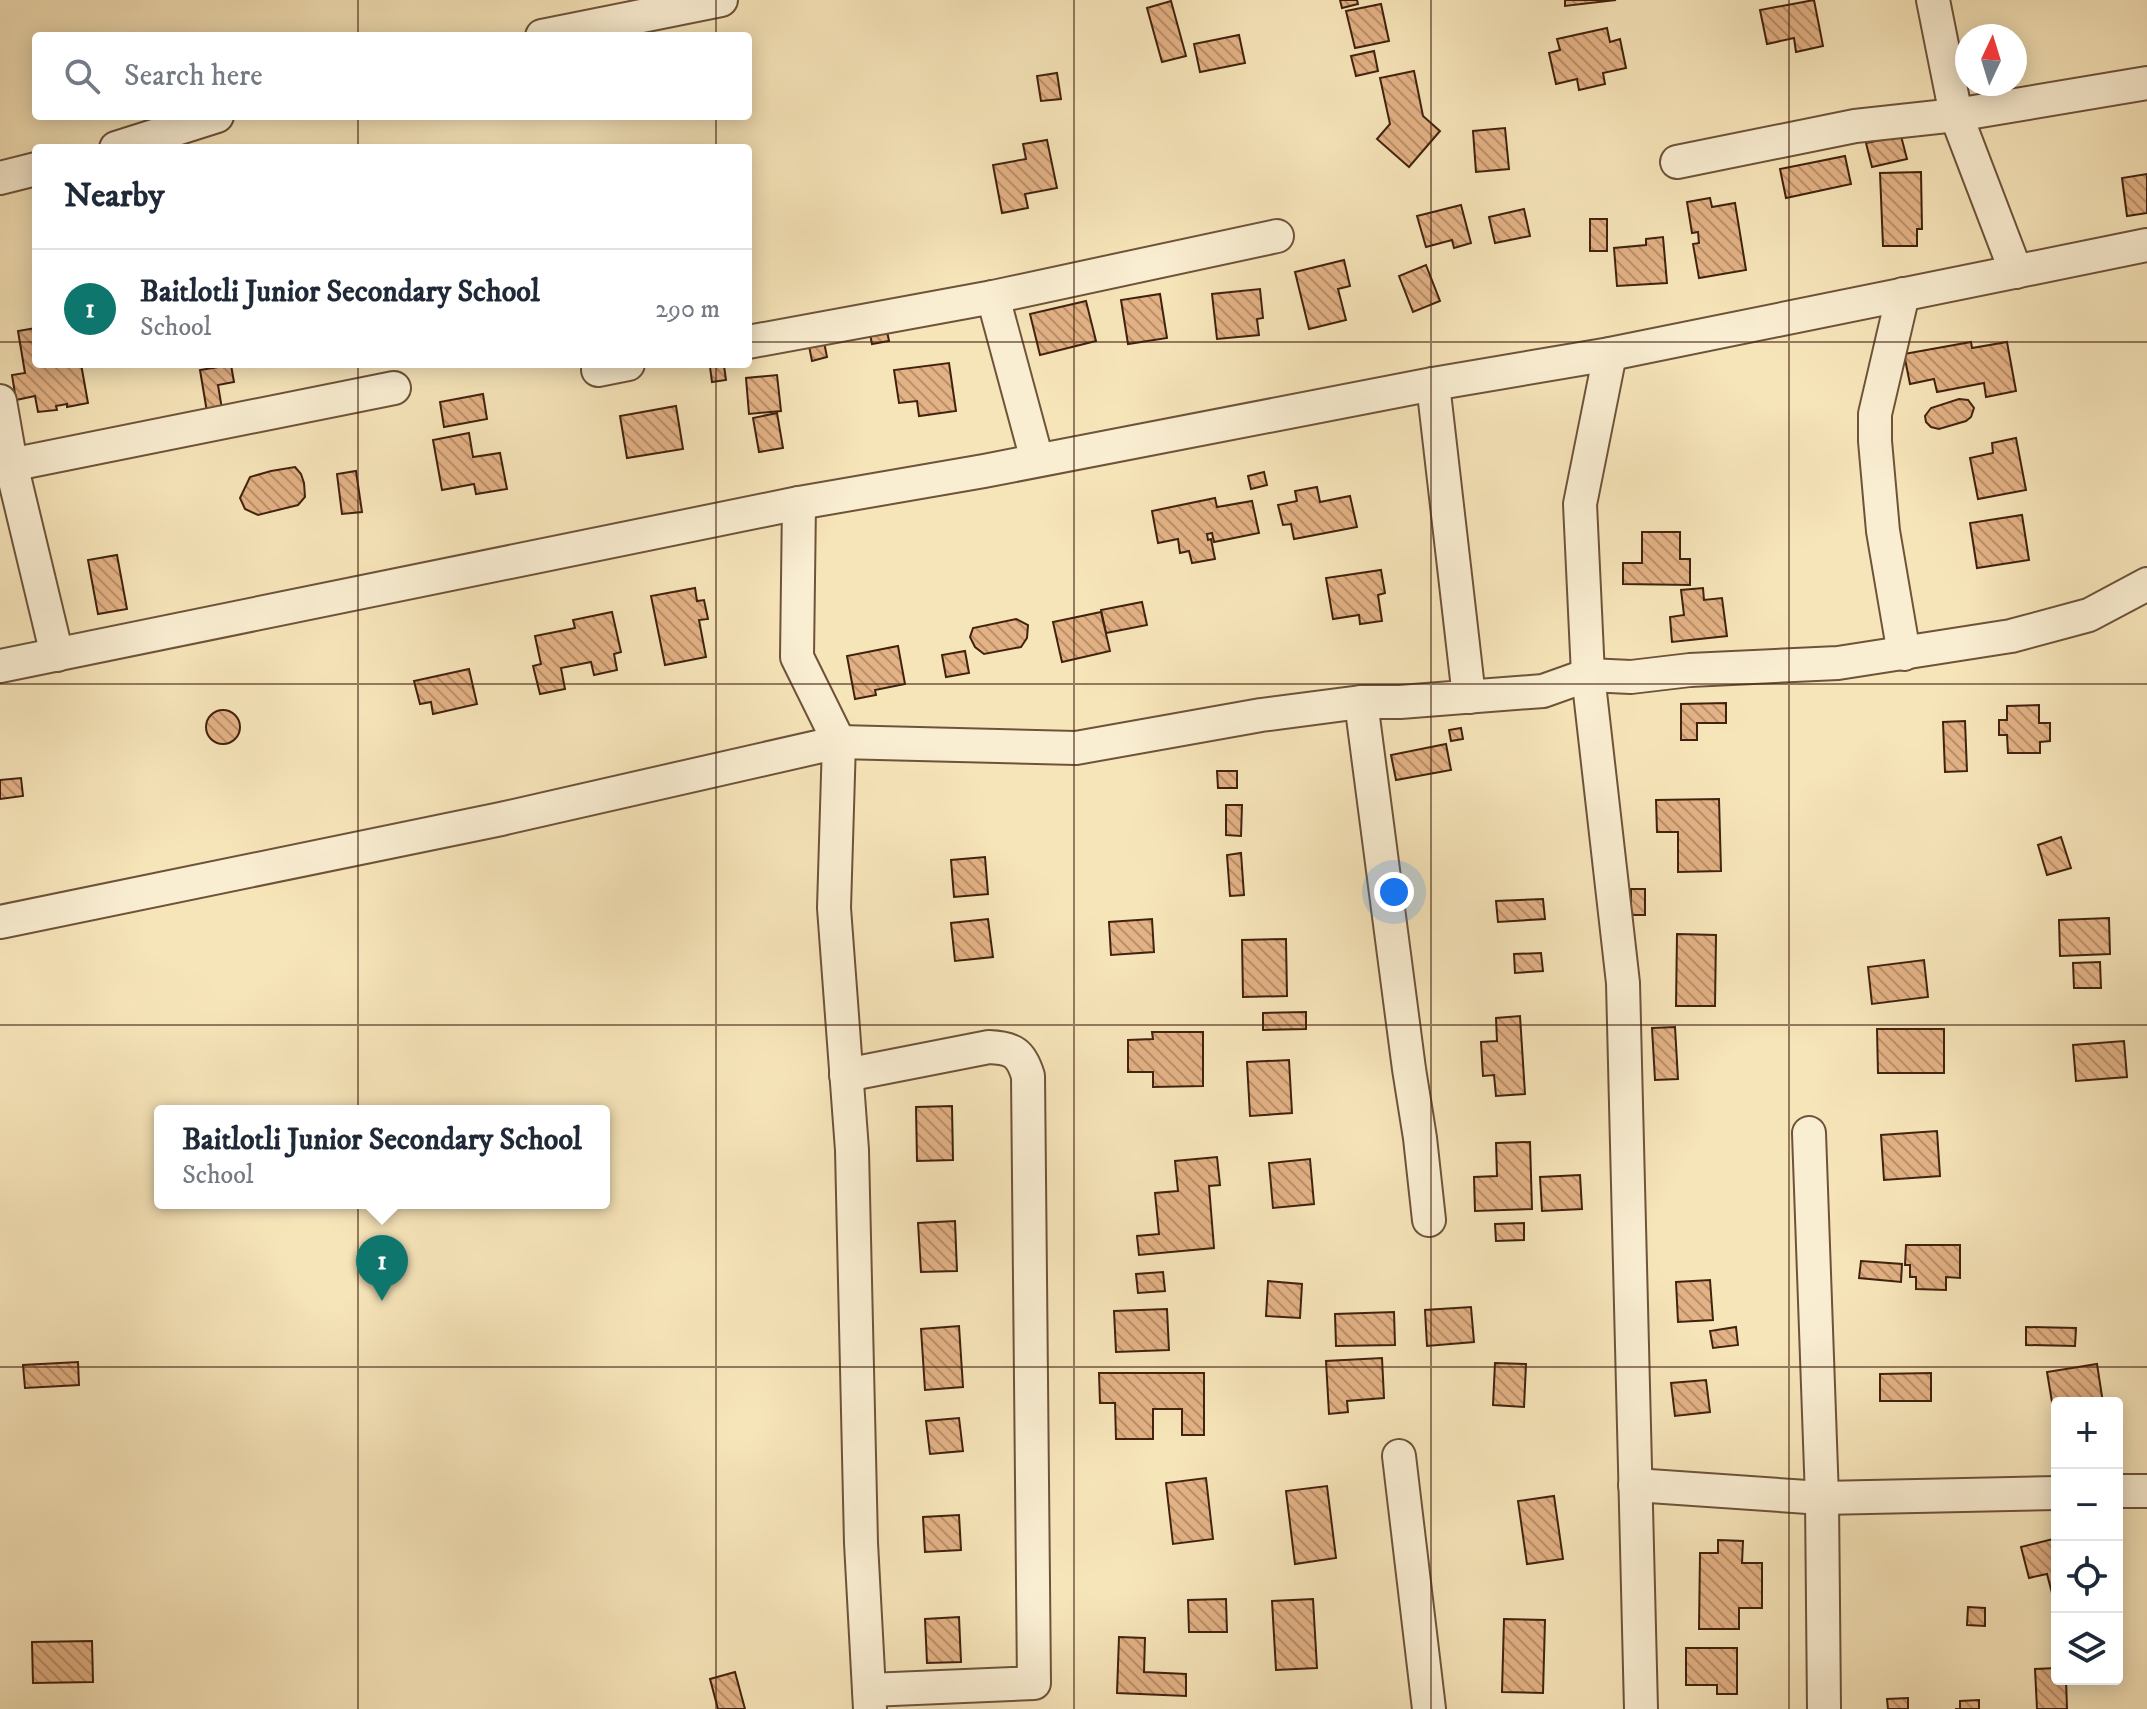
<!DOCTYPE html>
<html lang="en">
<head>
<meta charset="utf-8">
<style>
	:root { --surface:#fff; --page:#f2f2f3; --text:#1f2937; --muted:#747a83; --line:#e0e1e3; --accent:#0f766e }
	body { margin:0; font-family:"IM FELL DW Pica",serif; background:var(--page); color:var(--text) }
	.controls { position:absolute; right:24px; bottom:24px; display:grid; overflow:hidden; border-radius:8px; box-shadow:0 4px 20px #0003 }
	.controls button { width:72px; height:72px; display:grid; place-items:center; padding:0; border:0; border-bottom:2px solid var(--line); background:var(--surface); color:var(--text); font:40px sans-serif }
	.compass { position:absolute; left:1955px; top:24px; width:72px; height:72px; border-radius:50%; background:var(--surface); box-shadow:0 4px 20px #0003; rotate:4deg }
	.you { position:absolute; left:1394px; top:892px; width:28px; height:28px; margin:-20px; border:6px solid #fff; border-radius:50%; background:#1a73e8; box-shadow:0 0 0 12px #1a73e833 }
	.badge { display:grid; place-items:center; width:52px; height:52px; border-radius:50%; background:var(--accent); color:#fff; font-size:26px; font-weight:700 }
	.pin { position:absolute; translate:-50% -66px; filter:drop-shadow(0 2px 4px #0008) }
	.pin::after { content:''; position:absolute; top:42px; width:28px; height:24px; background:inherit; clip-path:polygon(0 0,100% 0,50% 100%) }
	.popup { position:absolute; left:154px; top:1105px; width:456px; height:104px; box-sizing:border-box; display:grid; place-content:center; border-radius:8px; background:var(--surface); filter:drop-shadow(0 2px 6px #0005); font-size:26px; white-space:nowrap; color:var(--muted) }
	.popup b { font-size:30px; color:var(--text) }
	.popup::after { content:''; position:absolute; left:50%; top:100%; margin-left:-16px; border:16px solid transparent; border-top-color:var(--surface) }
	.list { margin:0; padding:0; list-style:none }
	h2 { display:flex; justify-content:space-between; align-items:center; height:104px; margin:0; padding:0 32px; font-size:34px }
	h2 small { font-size:26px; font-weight:400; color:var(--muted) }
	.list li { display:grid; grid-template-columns:52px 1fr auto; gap:24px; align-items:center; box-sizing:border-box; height:120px; padding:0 32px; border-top:2px solid var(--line) }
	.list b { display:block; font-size:30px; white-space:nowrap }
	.list p { margin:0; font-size:26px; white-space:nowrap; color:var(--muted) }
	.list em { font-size:26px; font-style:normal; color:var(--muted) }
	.icon { flex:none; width:44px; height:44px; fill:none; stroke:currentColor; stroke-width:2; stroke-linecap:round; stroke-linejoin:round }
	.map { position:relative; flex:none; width:2147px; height:1709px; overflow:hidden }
	.search { position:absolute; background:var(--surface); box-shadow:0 4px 20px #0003; left:32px; top:32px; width:720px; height:88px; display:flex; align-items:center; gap:20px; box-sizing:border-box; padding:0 28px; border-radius:8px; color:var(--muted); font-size:30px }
	.panel { position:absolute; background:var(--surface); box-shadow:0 4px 20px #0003; left:32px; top:144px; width:720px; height:224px; border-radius:8px }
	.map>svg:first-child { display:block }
	.building { fill:url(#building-back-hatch); stroke:#41220f; stroke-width:2 }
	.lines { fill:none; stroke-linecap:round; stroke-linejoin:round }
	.minor-casing { stroke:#6e533a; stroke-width:36 }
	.minor { stroke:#faeed2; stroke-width:32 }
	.grid { fill:none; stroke:#41220f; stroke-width:2; stroke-opacity:0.55 }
</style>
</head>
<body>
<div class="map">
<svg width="2147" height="1709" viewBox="0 0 2147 1709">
	<defs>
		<pattern id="building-back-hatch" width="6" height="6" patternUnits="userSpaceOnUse" patternTransform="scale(2)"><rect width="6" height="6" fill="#e3b285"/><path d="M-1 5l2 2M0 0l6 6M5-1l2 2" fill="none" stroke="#ba906b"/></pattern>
	</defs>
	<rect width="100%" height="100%" fill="#f7e5ba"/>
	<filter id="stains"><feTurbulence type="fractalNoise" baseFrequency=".0025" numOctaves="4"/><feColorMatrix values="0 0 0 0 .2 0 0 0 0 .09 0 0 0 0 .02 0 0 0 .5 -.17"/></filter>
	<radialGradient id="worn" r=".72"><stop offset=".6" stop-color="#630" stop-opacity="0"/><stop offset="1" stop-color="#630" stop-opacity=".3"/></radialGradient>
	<g class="building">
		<path d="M 1340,0 L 1357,0 L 1358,4 L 1342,8 Z"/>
		<path d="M 1565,0 L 1616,0 L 1565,6 Z"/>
		<path d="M 1814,0 L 1823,46 L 1796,52 L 1794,38 L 1767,44 L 1760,10 Z"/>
		<path d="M 1171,1 L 1186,56 L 1162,62 L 1147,8 Z"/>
		<path d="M 1381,4 L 1389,41 L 1355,48 L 1346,11 Z"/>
		<path d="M 1607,28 L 1610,42 L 1620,39 L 1626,68 L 1603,73 L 1605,84 L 1579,90 L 1577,79 L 1556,84 L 1549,53 L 1560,50 L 1557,39 Z"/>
		<path d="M 1239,35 L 1245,63 L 1200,72 L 1194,44 Z"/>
		<path d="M 1374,51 L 1378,71 L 1356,76 L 1351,56 Z"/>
		<path d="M 1414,71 L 1423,116 L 1440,131 L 1409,167 L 1377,139 L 1390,124 L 1380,78 Z"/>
		<path d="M 1057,73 L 1061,99 L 1041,101 L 1037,76 Z"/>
		<path d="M 1505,128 L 1509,169 L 1476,172 L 1473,131 Z"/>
		<path d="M 1901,136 L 1907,159 L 1872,167 L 1866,143 Z"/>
		<path d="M 1047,140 L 1057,188 L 1025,194 L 1028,208 L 1002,213 L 993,165 L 1026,159 L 1023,144 Z"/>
		<path d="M 1845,156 L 1851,184 L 1786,198 L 1780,169 Z"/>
		<path d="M 1921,172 L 1922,229 L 1917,229 L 1917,246 L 1883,246 L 1880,173 Z"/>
		<path d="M 2147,174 L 2147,213 L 2127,216 L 2122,178 Z"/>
		<path d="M 1710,198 L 1712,207 L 1735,203 L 1746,270 L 1699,278 L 1693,244 L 1699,243 L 1698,232 L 1692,233 L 1687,202 Z"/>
		<path d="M 1461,205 L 1471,243 L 1454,248 L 1452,240 L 1426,247 L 1417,216 Z"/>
		<path d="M 1524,209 L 1530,236 L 1495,243 L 1489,217 Z"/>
		<rect x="1590" y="219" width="17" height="32"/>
		<path d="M 1663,237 L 1667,283 L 1617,286 L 1614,248 L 1646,245 L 1646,239 Z"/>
		<path d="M 1344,260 L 1350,286 L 1338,289 L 1346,320 L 1309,329 L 1295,272 Z"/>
		<path d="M 1426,265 L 1440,301 L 1413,312 L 1399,276 Z"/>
		<path d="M 1260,289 L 1263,318 L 1257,319 L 1259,335 L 1217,339 L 1212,294 Z"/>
		<path d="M 1160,294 L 1167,338 L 1128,344 L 1121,300 Z"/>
		<path d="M 1086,301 L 1096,341 L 1040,355 L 1030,314 Z"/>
		<path d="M 886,326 L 889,341 L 872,344 L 869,329 Z"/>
		<path d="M 36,328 L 36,364 L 81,364 L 88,403 L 67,407 L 67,404 L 56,406 L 57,410 L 38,412 L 35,396 L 16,400 L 12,375 L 25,373 L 18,331 Z"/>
		<path d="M 824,342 L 827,357 L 812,361 L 809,346 Z"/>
		<path d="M 1971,342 L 1972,348 L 2007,342 L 2016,391 L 1986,397 L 1984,383 L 1937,392 L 1934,379 L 1910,384 L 1904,354 Z"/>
		<path d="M 949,363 L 956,411 L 919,416 L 917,401 L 899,403 L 894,370 Z"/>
		<path d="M 231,365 L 234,382 L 218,385 L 222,409 L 207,412 L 200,370 Z"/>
		<path d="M 724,366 L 726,380 L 712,382 L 710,367 Z"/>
		<path d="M 777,375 L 781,411 L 749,414 L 746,378 Z"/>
		<path d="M 483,394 L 487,419 L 444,427 L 440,402 Z"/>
		<path d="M 1959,399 L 1968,400 L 1974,408 L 1971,417 L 1966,421 L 1939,429 L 1931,427 L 1926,422 L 1925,416 L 1931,408 Z"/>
		<path d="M 676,406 L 683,449 L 627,458 L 620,416 Z"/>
		<path d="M 777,413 L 783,448 L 759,452 L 753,418 Z"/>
		<path d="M 469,433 L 473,457 L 500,453 L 507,489 L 476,494 L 474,484 L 442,490 L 433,440 Z"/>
		<path d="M 2016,438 L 2026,490 L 1978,499 L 1970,458 L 1993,453 L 1992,443 Z"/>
		<path d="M 295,467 L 301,474 L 304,483 L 305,497 L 298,505 L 258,515 L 245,509 L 240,498 L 250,477 L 271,471 Z"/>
		<path d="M 356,471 L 362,512 L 342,514 L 337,474 Z"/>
		<path d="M 1264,472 L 1267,485 L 1251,489 L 1248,476 Z"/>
		<path d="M 1317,487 L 1320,502 L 1350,496 L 1357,527 L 1294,539 L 1291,524 L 1283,525 L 1278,505 L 1297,501 L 1295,491 Z"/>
		<path d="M 1215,498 L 1217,507 L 1252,501 L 1259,533 L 1214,542 L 1212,533 L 1207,534 L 1208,540 L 1211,539 L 1215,559 L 1192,563 L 1189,551 L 1180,553 L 1178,539 L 1158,543 L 1152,511 Z"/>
		<path d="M 2022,515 L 2029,560 L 1977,568 L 1970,523 Z"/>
		<path d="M 1642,532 L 1680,532 L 1680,559 L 1690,559 L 1690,585 L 1623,584 L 1623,563 L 1642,563 Z"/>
		<path d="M 117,555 L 127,609 L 98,614 L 88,560 Z"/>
		<path d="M 1381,570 L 1385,593 L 1378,595 L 1382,621 L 1360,624 L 1359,615 L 1333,619 L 1326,578 Z"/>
		<path d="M 695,588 L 697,601 L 704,600 L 708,619 L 699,620 L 706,657 L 665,665 L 651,596 Z"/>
		<path d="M 1703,588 L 1704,600 L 1722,598 L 1727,636 L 1672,642 L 1670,617 L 1684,615 L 1681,590 Z"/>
		<path d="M 1142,602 L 1147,625 L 1106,633 L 1101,610 Z"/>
		<path d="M 612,612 L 621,652 L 614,654 L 617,670 L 594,675 L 591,662 L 561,668 L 565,689 L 540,694 L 533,666 L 541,664 L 535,636 L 575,628 L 573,620 Z"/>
		<path d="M 1101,612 L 1110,651 L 1062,662 L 1053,622 Z"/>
		<path d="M 1016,619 L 1028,625 L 1027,638 L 1021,647 L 984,654 L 975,647 L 970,637 L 973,628 Z"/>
		<path d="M 898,646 L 905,684 L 875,690 L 876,695 L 855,699 L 847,656 Z"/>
		<path d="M 965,651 L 969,673 L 946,677 L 942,655 Z"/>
		<path d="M 469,669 L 477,704 L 433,714 L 431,702 L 420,704 L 414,681 Z"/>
		<path d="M 1726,703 L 1726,723 L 1697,723 L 1697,740 L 1681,740 L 1681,704 Z"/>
		<path d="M 2039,705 L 2039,723 L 2050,723 L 2050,741 L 2040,742 L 2040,753 L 2008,753 L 2007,735 L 1999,735 L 1999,720 L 2007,720 L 2007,706 Z"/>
		<circle cx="223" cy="727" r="17"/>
		<path d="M 1965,721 L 1967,771 L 1945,772 L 1943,722 Z"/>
		<path d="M 1461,728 L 1463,739 L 1451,741 L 1449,730 Z"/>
		<path d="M 1446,744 L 1451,770 L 1396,780 L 1391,755 Z"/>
		<path d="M 1217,771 L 1237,771 L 1237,788 L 1218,788 Z"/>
		<path d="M 21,778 L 23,796 L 0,799 L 0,780 Z"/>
		<path d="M 1719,799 L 1721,871 L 1678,872 L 1678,832 L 1657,832 L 1656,800 Z"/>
		<path d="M 1226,805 L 1242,805 L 1241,836 L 1226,835 Z"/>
		<path d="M 2061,837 L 2071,868 L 2047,875 L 2038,845 Z"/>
		<path d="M 1241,853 L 1244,895 L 1230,896 L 1227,855 Z"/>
		<path d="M 985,857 L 988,894 L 954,897 L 951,860 Z"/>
		<rect x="1631" y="889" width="14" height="26"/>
		<path d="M 1543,899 L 1545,919 L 1498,922 L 1496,901 Z"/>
		<path d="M 2109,918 L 2110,954 L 2060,956 L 2059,920 Z"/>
		<path d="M 988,919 L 993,957 L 955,961 L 951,923 Z"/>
		<path d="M 1152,919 L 1154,952 L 1111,955 L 1109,922 Z"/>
		<path d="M 1677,934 L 1716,935 L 1715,1006 L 1676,1006 Z"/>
		<path d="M 1286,939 L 1287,996 L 1243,997 L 1242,940 Z"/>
		<path d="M 1541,953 L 1543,971 L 1515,973 L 1514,954 Z"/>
		<path d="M 1924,960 L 1928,997 L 1872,1004 L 1868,967 Z"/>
		<path d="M 2100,962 L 2101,988 L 2074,988 L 2073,963 Z"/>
		<path d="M 1306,1012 L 1306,1029 L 1263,1030 L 1263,1013 Z"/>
		<path d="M 1520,1016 L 1525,1094 L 1496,1096 L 1494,1075 L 1483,1076 L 1481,1042 L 1497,1041 L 1496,1018 Z"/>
		<path d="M 1675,1027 L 1678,1079 L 1655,1080 L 1652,1028 Z"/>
		<path d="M 1877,1029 L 1944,1029 L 1944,1073 L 1878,1073 Z"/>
		<path d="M 1152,1032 L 1203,1032 L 1203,1086 L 1153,1087 L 1153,1072 L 1128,1072 L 1128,1040 L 1153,1039 Z"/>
		<path d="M 2124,1041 L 2127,1077 L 2076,1081 L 2073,1045 Z"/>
		<path d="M 1289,1060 L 1292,1113 L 1250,1116 L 1247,1062 Z"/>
		<path d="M 952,1106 L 953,1160 L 917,1161 L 916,1107 Z"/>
		<path d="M 1937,1131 L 1940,1176 L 1884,1180 L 1881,1135 Z"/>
		<path d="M 1530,1142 L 1532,1209 L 1475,1211 L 1474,1177 L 1497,1176 L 1496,1143 Z"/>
		<path d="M 1217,1157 L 1220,1185 L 1209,1186 L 1214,1248 L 1139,1255 L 1137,1236 L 1159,1234 L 1155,1193 L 1178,1191 L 1175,1161 Z"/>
		<path d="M 1310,1159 L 1314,1204 L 1273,1208 L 1269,1163 Z"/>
		<path d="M 1580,1175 L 1582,1209 L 1542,1211 L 1540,1177 Z"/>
		<path d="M 955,1221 L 957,1271 L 921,1272 L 918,1223 Z"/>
		<path d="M 1524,1223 L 1524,1240 L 1496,1241 L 1495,1224 Z"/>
		<path d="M 1906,1245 L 1960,1245 L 1960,1278 L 1946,1277 L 1946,1290 L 1916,1289 L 1916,1277 L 1910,1277 L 1910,1265 L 1905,1265 Z"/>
		<path d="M 1861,1261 L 1902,1264 L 1901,1282 L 1859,1278 Z"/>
		<path d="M 1163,1272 L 1165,1291 L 1138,1293 L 1136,1274 Z"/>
		<path d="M 1710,1280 L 1713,1320 L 1678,1322 L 1676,1282 Z"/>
		<path d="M 1268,1281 L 1302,1284 L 1300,1318 L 1266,1316 Z"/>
		<path d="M 1471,1307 L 1474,1342 L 1427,1346 L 1425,1310 Z"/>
		<path d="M 1167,1309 L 1169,1350 L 1116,1352 L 1114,1311 Z"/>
		<path d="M 1394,1312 L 1395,1345 L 1336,1346 L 1335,1314 Z"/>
		<path d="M 959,1326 L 963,1387 L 925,1390 L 921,1329 Z"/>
		<path d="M 1736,1327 L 1738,1345 L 1713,1348 L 1710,1331 Z"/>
		<path d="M 2026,1327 L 2076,1328 L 2075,1346 L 2026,1345 Z"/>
		<path d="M 1382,1358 L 1384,1398 L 1347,1401 L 1348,1412 L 1329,1414 L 1326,1361 Z"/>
		<path d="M 78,1362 L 79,1385 L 25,1388 L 23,1365 Z"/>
		<path d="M 1495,1363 L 1526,1364 L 1524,1407 L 1493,1405 Z"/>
		<path d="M 2097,1364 L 2103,1403 L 2057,1403 L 2057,1420 L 2055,1420 L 2047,1372 Z"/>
		<path d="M 1099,1373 L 1204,1373 L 1204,1435 L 1182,1435 L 1182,1409 L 1153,1409 L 1153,1439 L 1116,1439 L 1115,1403 L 1100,1403 Z"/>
		<path d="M 1931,1373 L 1931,1401 L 1880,1401 L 1880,1374 Z"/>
		<path d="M 1706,1380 L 1710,1412 L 1675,1416 L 1671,1383 Z"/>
		<path d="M 959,1418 L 963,1451 L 930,1454 L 926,1421 Z"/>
		<path d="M 1206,1478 L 1213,1539 L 1173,1544 L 1166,1483 Z"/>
		<path d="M 1327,1486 L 1336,1558 L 1295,1564 L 1286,1491 Z"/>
		<path d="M 1554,1496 L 1563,1559 L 1527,1564 L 1518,1501 Z"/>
		<path d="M 959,1515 L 961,1550 L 925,1552 L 923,1517 Z"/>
		<path d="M 2057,1538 L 2057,1596 L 2053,1597 L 2047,1574 L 2029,1578 L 2021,1547 Z"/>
		<path d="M 1718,1540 L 1743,1541 L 1742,1563 L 1762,1563 L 1762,1608 L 1739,1608 L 1739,1629 L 1699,1629 L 1700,1553 L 1718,1553 Z"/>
		<path d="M 1226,1599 L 1227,1632 L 1189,1632 L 1188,1600 Z"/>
		<path d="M 1313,1599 L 1317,1668 L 1276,1670 L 1272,1601 Z"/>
		<path d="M 1968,1607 L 1985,1608 L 1985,1626 L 1967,1625 Z"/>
		<path d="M 959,1617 L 961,1662 L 927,1663 L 925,1619 Z"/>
		<path d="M 1504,1619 L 1545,1620 L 1543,1693 L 1502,1692 Z"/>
		<path d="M 1119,1637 L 1145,1638 L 1144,1672 L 1186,1674 L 1186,1696 L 1117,1693 Z"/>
		<path d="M 92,1641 L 93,1682 L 33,1683 L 32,1642 Z"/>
		<path d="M 1686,1648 L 1737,1648 L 1737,1694 L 1717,1694 L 1717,1685 L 1686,1685 Z"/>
		<path d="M 2057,1668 L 2057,1679 L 2066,1679 L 2067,1709 L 2037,1709 L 2035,1669 Z"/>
		<path d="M 735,1672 L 745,1709 L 718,1709 L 710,1679 Z"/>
		<path d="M 1908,1698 L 1908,1709 L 1888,1709 L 1887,1699 Z"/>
		<path d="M 1979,1700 L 1979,1709 L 1955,1709 L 1960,1709 L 1960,1701 Z"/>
	</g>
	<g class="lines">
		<g class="minor-casing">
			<g id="minor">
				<path d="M 1933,0 L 1956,115 L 2016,272"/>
				<path d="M 542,36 L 721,0"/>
				<path d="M 116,148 L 217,116"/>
				<path d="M 1677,162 L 1855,126 L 1956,115 L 2147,83"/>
				<path d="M 0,178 L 36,169"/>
				<path d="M 1903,294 L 1875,414 L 1875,441 L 1883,531 L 1904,654"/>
				<path d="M 993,297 L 1037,460"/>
				<path d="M 748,342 L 993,297 L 1277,236"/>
				<path d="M 1610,354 L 1580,504 L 1588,675 L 1623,983 L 1641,1709"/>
				<path d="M 598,370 L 628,364"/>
				<path d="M 1433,384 L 1469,697"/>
				<path d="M 0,401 L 11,464 L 57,655"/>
				<path d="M 0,467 L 394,388"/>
				<path d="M 799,503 L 797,657 L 839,742 L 834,908 L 852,1150 L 861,1543 L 870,1709"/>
				<path d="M 0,666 L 799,503 L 984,471 L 1433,384 L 1610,354 L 2147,245"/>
				<path d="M 1361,702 L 1409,1069 L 1420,1138 L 1429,1220"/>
				<path d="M 0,922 L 501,819 L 839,742 L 1076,748 L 1261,715 L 1361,702 L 1400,702 L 1543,691 L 1588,675 L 1631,677 L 1690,670 L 1838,663 L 2011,636 L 2089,615 L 2147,584"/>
				<path d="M 846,1075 L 989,1047 C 1013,1048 1021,1053 1028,1076 L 1034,1683 L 869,1690"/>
				<path d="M 1809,1133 L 1822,1498 L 1824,1709"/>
				<path d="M 1399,1456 L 1429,1709"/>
				<path d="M 1635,1485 L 1822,1498 L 2057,1493"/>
				<path d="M 2117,1491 L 2147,1491"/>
			</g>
		</g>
		<use href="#minor" class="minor"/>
	</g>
	<path class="grid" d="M 358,0 L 358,36M 716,0 L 716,36M 1074,0 L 1074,1709M 1431,0 L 1431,1709M 1789,0 L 1789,1709M 358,116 L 358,148M 716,116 L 716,148M 0,342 L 36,342M 748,342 L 2147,342M 358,364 L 358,1709M 716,364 L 716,1709M 0,684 L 2147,684M 0,1025 L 2147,1025M 0,1367 L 2147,1367"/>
	<rect width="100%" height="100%" filter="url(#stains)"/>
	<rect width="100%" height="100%" fill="url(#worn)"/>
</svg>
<div class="controls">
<button>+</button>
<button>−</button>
<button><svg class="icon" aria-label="locate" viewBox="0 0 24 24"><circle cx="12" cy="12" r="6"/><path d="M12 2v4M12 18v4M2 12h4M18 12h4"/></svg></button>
<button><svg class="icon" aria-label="layers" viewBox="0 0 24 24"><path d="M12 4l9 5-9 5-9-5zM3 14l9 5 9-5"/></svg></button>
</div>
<svg class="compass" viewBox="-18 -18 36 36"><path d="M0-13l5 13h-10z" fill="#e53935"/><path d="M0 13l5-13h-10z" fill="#747a83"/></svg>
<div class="you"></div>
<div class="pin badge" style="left:382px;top:1301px">1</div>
<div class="popup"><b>Baitlotli Junior Secondary School</b>School</div>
<div class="search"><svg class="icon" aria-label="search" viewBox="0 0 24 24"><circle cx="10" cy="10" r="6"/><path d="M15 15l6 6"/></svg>Search here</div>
<section class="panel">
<h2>Nearby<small></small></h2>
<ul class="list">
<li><span class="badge">1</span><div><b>Baitlotli Junior Secondary School</b><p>School</p></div><em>290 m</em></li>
</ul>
</section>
</div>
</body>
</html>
